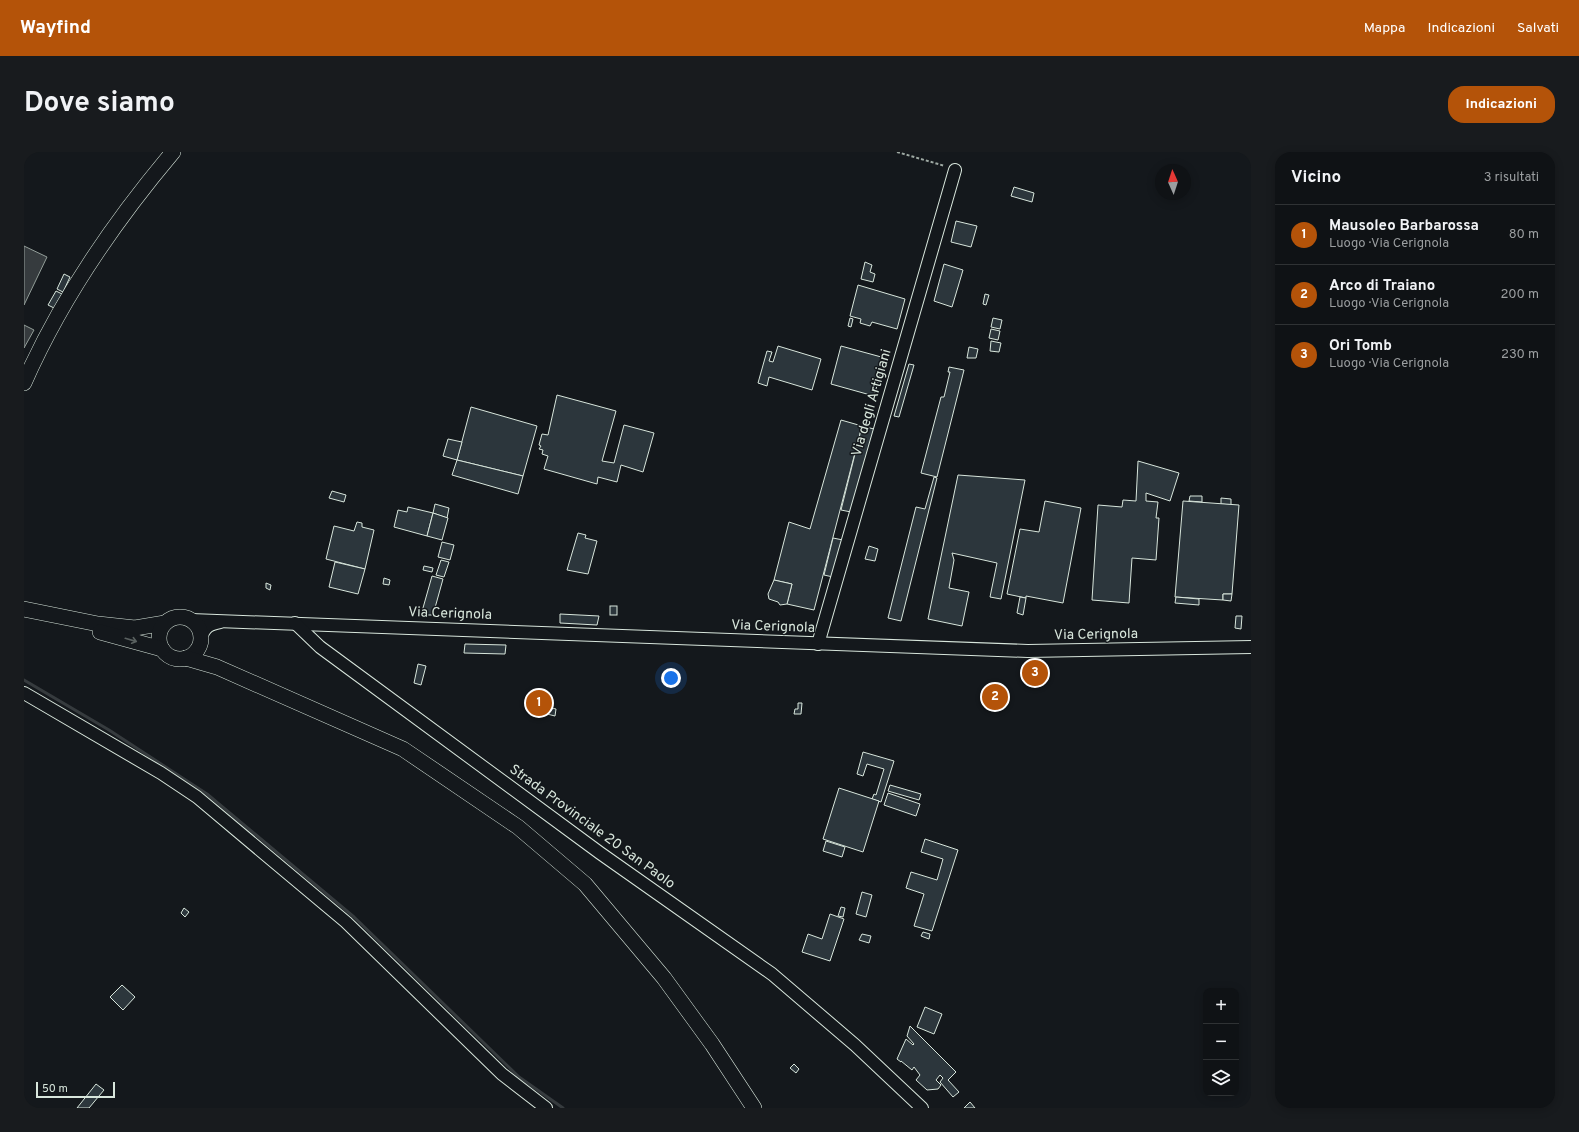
<!DOCTYPE html>
<html lang="it">
<head>
<meta charset="utf-8">
<style>
	:root { --surface:#0f1215; --page:#181b1e; --text:#f1f3f6; --muted:#9b9ea0; --line:#2f3234; --accent:#b45309 }
	body { margin:0; font-family:Overpass,sans-serif; background:var(--page); color:var(--text) }
	.controls { position:absolute; right:12px; bottom:12px; display:grid; overflow:hidden; border-radius:8px; box-shadow:0 2px 10px #0003 }
	.controls button { width:36px; height:36px; display:grid; place-items:center; padding:0; border:0; border-bottom:1px solid var(--line); background:var(--surface); color:var(--text); font:20px sans-serif }
	.compass { position:absolute; left:1131px; top:12px; width:36px; height:36px; border-radius:50%; background:var(--surface); box-shadow:0 2px 10px #0003; rotate:357deg }
	.scale { position:absolute; left:12px; bottom:10px; width:79px; box-sizing:border-box; padding-left:4px; border:2px solid #d8e6dc; border-top:0; font-size:11px; line-height:14px; white-space:nowrap; color:#d8e6dc; -webkit-text-stroke:3px #14181c; paint-order:stroke }
	.you { position:absolute; left:647px; top:526px; width:14px; height:14px; margin:-10px; border:3px solid #fff; border-radius:50%; background:#1a73e8; box-shadow:0 0 0 6px #1a73e833 }
	.badge { display:grid; place-items:center; width:26px; height:26px; border-radius:50%; background:var(--accent); color:#fff; font-size:13px; font-weight:700 }
	.pin { position:absolute; translate:-50% -50%; border:2px solid #fff; box-shadow:0 1px 4px #0006 }
	.list { margin:0; padding:0; list-style:none }
	h2 { display:flex; justify-content:space-between; align-items:center; height:52px; margin:0; padding:0 16px; font-size:17px }
	h2 small { font-size:13px; font-weight:400; color:var(--muted) }
	.list li { display:grid; grid-template-columns:26px 1fr auto; gap:12px; align-items:center; box-sizing:border-box; height:60px; padding:0 16px; border-top:1px solid var(--line) }
	.list b { display:block; font-size:15px; white-space:nowrap }
	.list p { margin:0; font-size:13px; white-space:nowrap; color:var(--muted) }
	.list em { font-size:13px; font-style:normal; color:var(--muted) }
	.icon { flex:none; width:22px; height:22px; fill:none; stroke:currentColor; stroke-width:2; stroke-linecap:round; stroke-linejoin:round }
	.map { position:relative; flex:none; width:1227px; height:956px; overflow:hidden; border-radius:16px }
	header { display:flex; align-items:center; gap:24px; box-sizing:border-box; height:56px; padding:0 20px; background:var(--accent); color:#fff }
	header strong { font-size:19px }
	nav { display:flex; gap:22px; margin-inline-start:auto; font-size:14px }
	.intro { display:flex; align-items:center; justify-content:space-between; box-sizing:border-box; height:96px; padding:0 24px }
	h1 { margin:0; font-size:28px }
	.button { padding:10px 18px; border-radius:16px; background:var(--accent); color:#fff; font-size:14px; font-weight:700 }
	main { display:flex; gap:24px; padding:0 24px }
	aside { flex:1; background:var(--surface); border-radius:16px; box-shadow:0 2px 10px #0003 }
	.map>svg:first-child { display:block }
	.water { fill:#363b3e; stroke:#939e99 }
	.lines { fill:none; stroke-linecap:round; stroke-linejoin:round }
	.stream { stroke:#363b3e; stroke-width:3 }
	.building { fill:#2c363c; stroke:#d8e6dc }
	.minor-casing { stroke:#d8e6dc; stroke-width:14 }
	.major-casing { stroke:#d8e6dc; stroke-width:16 }
	.path { stroke:#9da8a2; stroke-width:2; stroke-dasharray:3 2; stroke-linecap:butt }
	.minor { stroke:#14181c; stroke-width:12 }
	.major { stroke:#14181c; stroke-width:15 }
	.oneway { stroke:#59605f }
	.labels { text-anchor:middle; dominant-baseline:central; stroke-width:3; stroke-linejoin:round; paint-order:stroke }
	.street-label { font-size:14px; fill:#d8e6dc; stroke:#14181c }
</style>
</head>
<body>
<header>
<strong>Wayfind</strong>
<nav><a>Mappa</a><a>Indicazioni</a><a>Salvati</a></nav>
</header>
<div class="intro"><h1>Dove siamo</h1><a class="button">Indicazioni</a></div>
<main>
<div class="map">
<svg width="1227" height="956" viewBox="0 0 1227 956">
	<rect width="100%" height="100%" fill="#14181c"/>
	<g class="water">
		<path d="M 0,94 L 23,105 L 0,153 Z"/>
		<path d="M 0,173 L 10,178 L 0,196 Z"/>
	</g>
	<g class="lines">
		<path class="stream" d="M 0,528 L 85,578 L 183,642 L 330,765 L 495,925 L 539,956"/>
	</g>
	<g class="building">
		<path d="M 990,35 L 1010,41 L 1008,50 L 987,44 Z"/>
		<path d="M 932,69 L 953,74 L 947,95 L 927,90 Z"/>
		<path d="M 841,110 L 848,113 L 846,120 L 851,122 L 849,130 L 837,127 Z"/>
		<path d="M 920,112 L 939,118 L 928,155 L 910,149 Z"/>
		<path d="M 40,122 L 46,125 L 39,140 L 33,137 Z"/>
		<path d="M 834,133 L 881,147 L 873,177 L 848,170 L 846,174 L 836,171 L 837,167 L 826,164 Z"/>
		<path d="M 32,139 L 38,142 L 30,156 L 24,153 Z"/>
		<path d="M 961,142 L 965,143 L 962,153 L 959,152 Z"/>
		<path d="M 826,166 L 829,167 L 827,175 L 824,174 Z"/>
		<path d="M 969,166 L 978,168 L 976,177 L 967,175 Z"/>
		<path d="M 967,177 L 976,179 L 974,188 L 965,186 Z"/>
		<path d="M 967,189 L 977,191 L 975,200 L 966,199 Z"/>
		<path d="M 754,194 L 797,207 L 788,238 L 745,225 L 743,234 L 734,231 L 743,199 L 748,200 L 745,209 L 749,210 Z"/>
		<path d="M 817,194 L 861,206 L 850,244 L 807,232 Z"/>
		<path d="M 945,195 L 954,197 L 952,206 L 943,206 Z"/>
		<path d="M 885,212 L 890,213 L 875,265 L 870,264 Z"/>
		<path d="M 925,215 L 940,218 L 913,325 L 897,321 L 917,245 L 920,245 L 926,220 L 924,220 Z"/>
		<path d="M 533,243 L 592,259 L 578,309 L 590,311 L 600,273 L 630,281 L 619,320 L 597,313 L 593,330 L 574,325 L 573,332 L 520,317 L 524,304 L 518,302 L 519,298 L 515,297 L 517,294 L 515,293 L 518,282 L 524,283 Z"/>
		<path d="M 447,255 L 513,274 L 499,324 L 433,308 Z"/>
		<path d="M 817,268 L 838,274 L 790,458 L 763,452 L 768,432 L 750,428 L 765,370 L 786,377 Z"/>
		<path d="M 838,274 L 850,277 L 827,360 L 817,358 Z"/>
		<path d="M 424,287 L 438,290 L 433,308 L 419,304 Z"/>
		<path d="M 433,308 L 499,324 L 494,342 L 428,323 Z"/>
		<path d="M 1114,309 L 1155,321 L 1146,349 L 1122,341 L 1122,349 L 1134,350 L 1132,366 L 1135,366 L 1132,408 L 1108,406 L 1105,451 L 1068,448 L 1074,353 L 1098,355 L 1099,348 L 1112,349 Z"/>
		<path d="M 934,323 L 1001,328 L 977,447 L 966,445 L 973,411 L 928,401 L 930,408 L 925,436 L 945,440 L 938,474 L 904,467 Z"/>
		<path d="M 910,325 L 913,326 L 877,469 L 864,466 L 892,355 L 901,357 Z"/>
		<path d="M 308,339 L 322,343 L 320,350 L 305,346 Z"/>
		<path d="M 1166,344 L 1178,344 L 1178,350 L 1165,349 Z"/>
		<path d="M 1197,346 L 1207,347 L 1207,353 L 1197,352 Z"/>
		<path d="M 1021,349 L 1057,356 L 1039,451 L 1002,444 L 1002,446 L 983,442 L 996,377 L 1015,380 Z"/>
		<path d="M 1159,349 L 1215,353 L 1208,442 L 1199,442 L 1199,448 L 1151,445 Z"/>
		<path d="M 411,352 L 425,356 L 423,366 L 409,361 Z"/>
		<path d="M 384,355 L 409,361 L 403,384 L 370,375 L 374,358 L 383,360 Z"/>
		<path d="M 409,361 L 424,366 L 418,388 L 403,384 Z"/>
		<path d="M 333,370 L 338,371 L 338,375 L 350,378 L 341,417 L 302,407 L 310,374 L 330,379 Z"/>
		<path d="M 554,381 L 562,383 L 561,386 L 573,389 L 564,422 L 543,418 Z"/>
		<path d="M 809,386 L 819,388 L 809,425 L 800,423 Z"/>
		<path d="M 418,390 L 430,393 L 426,408 L 414,405 Z"/>
		<path d="M 845,394 L 854,397 L 851,409 L 841,407 Z"/>
		<path d="M 417,408 L 425,410 L 420,425 L 412,423 Z"/>
		<path d="M 311,410 L 341,417 L 334,442 L 305,435 Z"/>
		<path d="M 400,414 L 409,416 L 408,420 L 399,418 Z"/>
		<path d="M 408,424 L 419,427 L 409,463 L 397,463 Z"/>
		<path d="M 360,426 L 366,428 L 365,433 L 359,432 Z"/>
		<path d="M 750,428 L 768,432 L 763,452 L 756,453 L 754,450 L 745,447 L 744,442 Z"/>
		<path d="M 242,431 L 247,433 L 246,438 L 242,436 Z"/>
		<path d="M 1199,442 L 1208,442 L 1207,449 L 1199,448 Z"/>
		<path d="M 996,445 L 1002,446 L 999,463 L 993,461 Z"/>
		<path d="M 1152,445 L 1175,447 L 1175,453 L 1151,451 Z"/>
		<rect x="586" y="454" width="7" height="9"/>
		<path d="M 536,462 L 575,464 L 573,473 L 536,471 Z"/>
		<path d="M 1212,464 L 1218,464 L 1217,477 L 1211,476 Z"/>
		<path d="M 441,492 L 482,493 L 481,502 L 440,501 Z"/>
		<path d="M 394,512 L 402,514 L 397,533 L 390,531 Z"/>
		<path d="M 967,535 L 976,535 L 975,555 L 966,555 Z"/>
		<rect x="506" y="548" width="9" height="10"/>
		<path d="M 774,551 L 778,551 L 777,562 L 770,562 L 771,557 L 774,557 Z"/>
		<path d="M 520,554 L 532,557 L 531,564 L 519,561 Z"/>
		<path d="M 839,600 L 870,609 L 857,650 L 848,647 L 850,642 L 852,643 L 860,617 L 843,612 L 839,624 L 833,622 Z"/>
		<path d="M 866,633 L 897,642 L 895,648 L 864,639 Z"/>
		<path d="M 815,636 L 855,649 L 839,700 L 799,687 Z"/>
		<path d="M 864,641 L 896,652 L 892,664 L 860,653 Z"/>
		<path d="M 901,687 L 934,698 L 908,779 L 890,774 L 900,742 L 882,736 L 887,720 L 913,728 L 919,707 L 897,700 Z"/>
		<path d="M 802,689 L 821,695 L 818,705 L 799,699 Z"/>
		<path d="M 838,740 L 848,743 L 842,765 L 832,762 Z"/>
		<path d="M 817,755 L 821,756 L 819,765 L 814,764 Z"/>
		<path d="M 160,756 L 165,760 L 161,765 L 157,761 Z"/>
		<path d="M 806,762 L 820,767 L 806,809 L 778,800 L 784,782 L 798,787 Z"/>
		<path d="M 899,780 L 906,782 L 905,787 L 897,784 Z"/>
		<path d="M 838,782 L 847,784 L 845,791 L 835,788 Z"/>
		<path d="M 98,833 L 111,845 L 99,858 L 86,845 Z"/>
		<path d="M 901,855 L 918,862 L 910,882 L 893,875 Z"/>
		<path d="M 886,874 L 932,920 L 924,928 L 935,940 L 929,945 L 916,930 L 919,926 L 916,923 L 912,928 L 917,933 L 914,937 L 903,938 L 892,928 L 896,923 L 890,915 L 888,918 L 877,909 L 877,910 L 873,907 L 882,887 L 889,893 L 890,892 L 883,884 Z"/>
		<path d="M 770,912 L 775,917 L 772,921 L 766,916 Z"/>
		<path d="M 72,932 L 80,938 L 65,956 L 53,956 Z"/>
		<path d="M 946,950 L 951,956 L 940,956 Z"/>
	</g>
	<g class="lines">
		<g class="minor-casing">
			<g id="minor">
				<path d="M 167,468 L 1004,499 L 1227,495"/>
				<path d="M 271,471 L 296,495 L 576,701 L 748,822 L 831,893 L 898,956"/>
				<path d="M 177,485 C 181,475 185,472 196,470"/>
				<path d="M 794,492 L 931,18"/>
				<path d="M 0,541 L 137,621 L 173,645 L 322,770 L 478,922 L 522,956"/>
			</g>
		</g>
		<g class="major-casing">
			<g id="major">
				<path d="M 0,231 C 37,147 90,70 149,0"/>
				<path d="M 0,457 L 74,472 L 111,476 L 141,471"/>
				<circle cx="156" cy="486" r="21"/>
				<path d="M 76,480 L 138,497"/>
				<path d="M 162,506 L 193,515 L 379,597 L 494,675 L 561,732 L 640,826 L 688,892 L 730,956"/>
			</g>
		</g>
		<path class="path" d="M 873,0 L 921,14"/>
		<use href="#minor" class="minor"/>
		<use href="#major" class="major"/>
	</g>
	<defs><path id="oneway-shaft" d="M-6 0H5M1.5-3L5.5 0L1.5 3" fill="none" stroke-width="1.6" stroke-linecap="round" stroke-linejoin="round"/></defs>
	<use class="oneway" href="#oneway-shaft" transform="translate(107 488) rotate(16)"/>
	<g class="labels">
		<g class="street-label">
			<text transform="translate(848 251) rotate(-74)">Via degli Artigiani</text>
			<text transform="translate(426 462) rotate(2)">Via Cerignola</text>
			<text transform="translate(749 475) rotate(2)">Via Cerignola</text>
			<text transform="translate(1072 483) rotate(-1)">Via Cerignola</text>
			<text transform="translate(568 675) rotate(36)">Strada Provinciale 20 San Paolo</text>
		</g>
	</g>
</svg>
<div class="controls">
<button>+</button>
<button>−</button>
<button><svg class="icon" aria-label="layers" viewBox="0 0 24 24"><path d="M12 4l9 5-9 5-9-5zM3 14l9 5 9-5"/></svg></button>
</div>
<svg class="compass" viewBox="-18 -18 36 36"><path d="M0-13l5 13h-10z" fill="#e53935"/><path d="M0 13l5-13h-10z" fill="#9b9ea0"/></svg>
<div class="scale">50 m</div>
<div class="you"></div>
<div class="pin badge" style="left:515px;top:551px">1</div>
<div class="pin badge" style="left:971px;top:545px">2</div>
<div class="pin badge" style="left:1011px;top:521px">3</div>
</div>
<aside>
<h2>Vicino<small>3 risultati</small></h2>
<ul class="list">
<li><span class="badge">1</span><div><b>Mausoleo Barbarossa</b><p>Luogo · Via Cerignola</p></div><em>80 m</em></li>
<li><span class="badge">2</span><div><b>Arco di Traiano</b><p>Luogo · Via Cerignola</p></div><em>200 m</em></li>
<li><span class="badge">3</span><div><b>Ori Tomb</b><p>Luogo · Via Cerignola</p></div><em>230 m</em></li>
</ul>
</aside>
</main>
</body>
</html>
